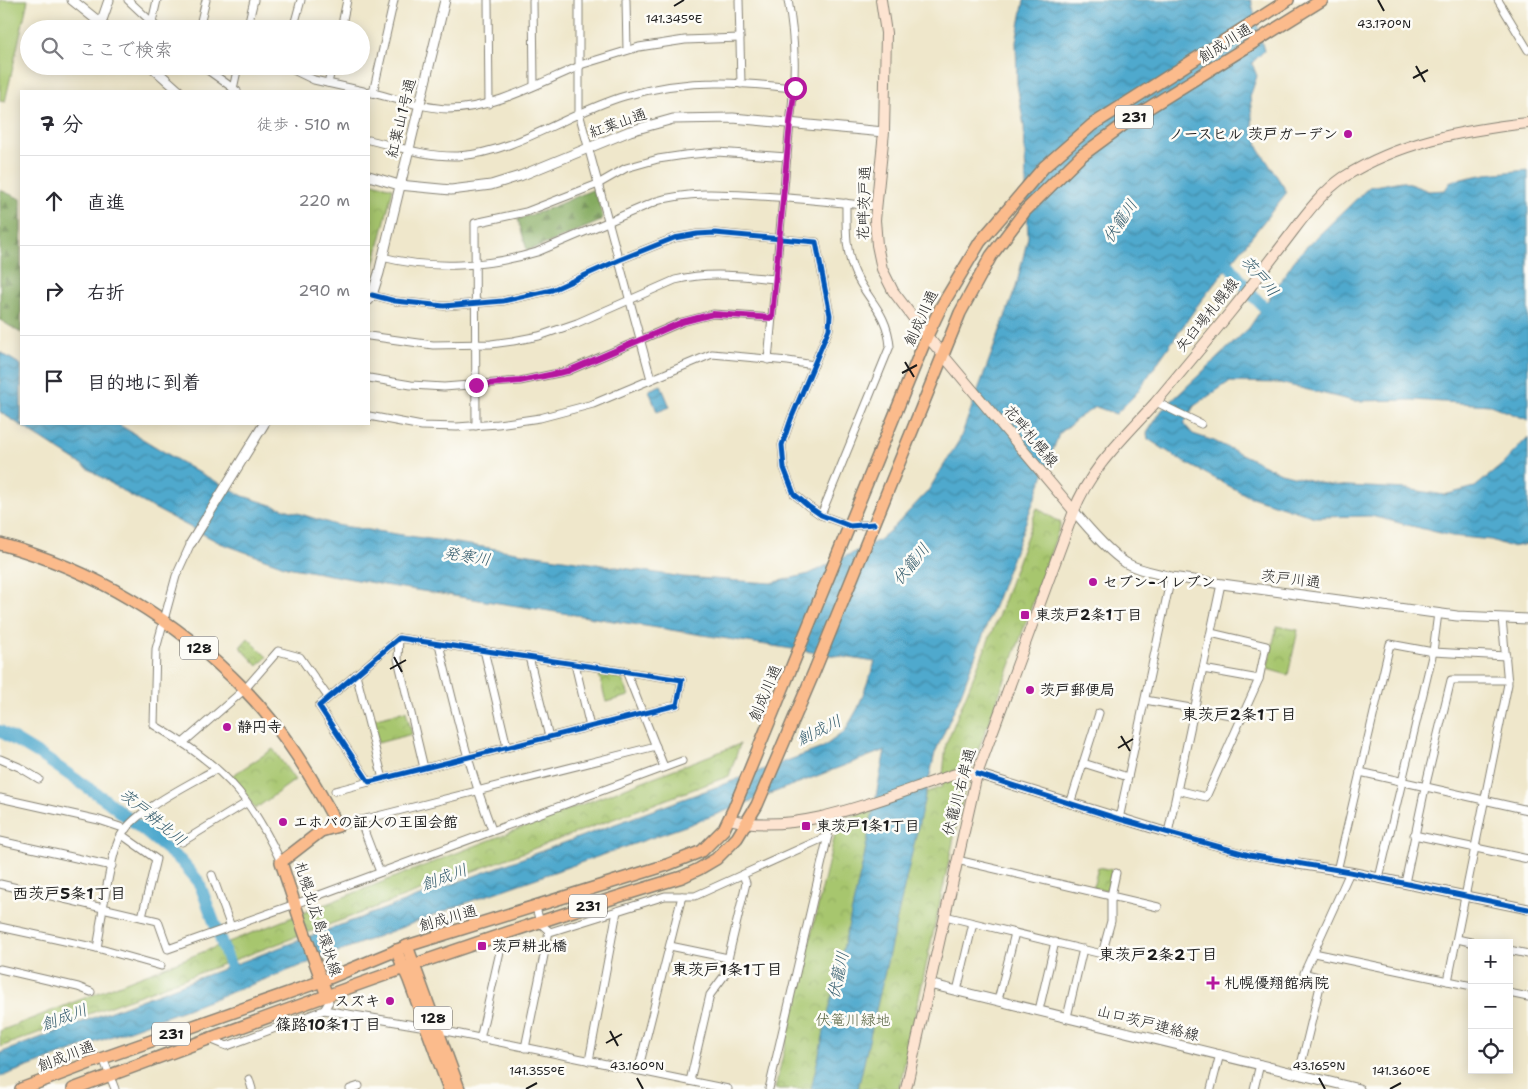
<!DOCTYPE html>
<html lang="ja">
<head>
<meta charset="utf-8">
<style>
	:root { --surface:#fff; --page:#f2f2f3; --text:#2b2b33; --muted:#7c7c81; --line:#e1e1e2 }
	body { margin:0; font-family:"Shantell Sans","Klee One",sans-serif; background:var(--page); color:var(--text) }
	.controls { position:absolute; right:15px; bottom:15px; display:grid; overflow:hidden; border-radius:0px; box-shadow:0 2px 12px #0003 }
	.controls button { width:45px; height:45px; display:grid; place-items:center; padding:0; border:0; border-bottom:1px solid var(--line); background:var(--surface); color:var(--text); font:25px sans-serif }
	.stop { position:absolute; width:15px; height:15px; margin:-11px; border:4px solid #b5179e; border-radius:50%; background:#fff }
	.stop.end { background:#b5179e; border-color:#fff; box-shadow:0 1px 5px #0008 }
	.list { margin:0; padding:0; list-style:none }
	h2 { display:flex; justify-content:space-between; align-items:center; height:65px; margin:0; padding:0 20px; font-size:21px }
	h2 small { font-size:16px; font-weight:400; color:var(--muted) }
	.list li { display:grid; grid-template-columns:32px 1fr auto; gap:15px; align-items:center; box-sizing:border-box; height:90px; padding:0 20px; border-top:1px solid var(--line) }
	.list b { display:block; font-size:19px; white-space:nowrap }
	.list em { font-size:16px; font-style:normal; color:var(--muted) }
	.icon { flex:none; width:28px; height:28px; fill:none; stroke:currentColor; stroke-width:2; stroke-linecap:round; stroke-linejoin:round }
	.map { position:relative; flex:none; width:1528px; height:1089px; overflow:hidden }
	.search { position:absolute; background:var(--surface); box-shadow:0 2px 12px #0003; left:20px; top:20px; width:350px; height:55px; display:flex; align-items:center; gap:12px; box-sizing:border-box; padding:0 18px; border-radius:28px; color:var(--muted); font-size:19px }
	.panel { position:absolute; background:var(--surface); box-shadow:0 2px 12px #0003; left:20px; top:90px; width:350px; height:335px; border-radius:0px }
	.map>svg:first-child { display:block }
	.green { fill:#a7c66e; stroke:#627145 }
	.forest { fill:url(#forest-firs); stroke:#50643e }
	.park { fill:url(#park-crowns); stroke:#627145 }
	.water { fill:url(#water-waves); stroke:#366274 }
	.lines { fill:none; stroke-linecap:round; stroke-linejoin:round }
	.river { stroke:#4fa9cd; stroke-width:12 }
	.minor-casing { stroke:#868274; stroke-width:9 }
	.tertiary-casing { stroke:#868274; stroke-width:11 }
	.secondary-casing { stroke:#868274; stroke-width:12 }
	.primary-casing { stroke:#868274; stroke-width:14 }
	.trunk-casing { stroke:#868274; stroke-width:14 }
	.minor { stroke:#fff; stroke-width:7 }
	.tertiary { stroke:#fff; stroke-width:9 }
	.secondary { stroke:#fde4d1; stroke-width:10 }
	.primary { stroke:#fbbb8c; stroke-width:11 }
	.trunk { stroke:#fbbb8c; stroke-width:11 }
	.cycleway-casing { stroke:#fdfcf7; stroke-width:8 }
	.cycleway { stroke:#0057b8; stroke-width:5 }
	.route { stroke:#b5179e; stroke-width:6 }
	.ticks { fill:none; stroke:#1c1c1c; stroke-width:2 }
	.poi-dot { fill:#b5179e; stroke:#fdfcf7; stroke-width:2 }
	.labels { text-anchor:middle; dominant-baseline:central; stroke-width:5; stroke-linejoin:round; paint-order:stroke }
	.shield { fill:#fdfcf7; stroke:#605f5e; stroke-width:1 }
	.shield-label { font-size:14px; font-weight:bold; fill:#1c1c1c }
	.street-label { font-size:15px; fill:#1c1c1c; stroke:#fdfcf7 }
	.poi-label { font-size:15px; font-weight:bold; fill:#1c1c1c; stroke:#fdfcf7; text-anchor:start }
	.park-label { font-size:15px; fill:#54603d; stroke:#fdfcf7 }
	.water-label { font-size:16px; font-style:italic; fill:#335b6c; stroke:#fdfcf7 }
	.neighbourhood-label { font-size:16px; font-weight:bold; fill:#1c1c1c; stroke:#fdfcf7 }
	.ticks-label { font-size:12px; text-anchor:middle; fill:#1c1c1c; stroke:#fdfcf7; stroke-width:5; stroke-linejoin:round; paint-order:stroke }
</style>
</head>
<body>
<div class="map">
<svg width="1528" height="1089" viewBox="0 0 1528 1089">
	<defs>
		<pattern id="forest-firs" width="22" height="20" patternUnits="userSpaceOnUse" patternTransform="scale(1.25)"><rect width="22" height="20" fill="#85ab61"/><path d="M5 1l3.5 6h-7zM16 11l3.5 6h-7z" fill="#6c8a4f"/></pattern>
		<pattern id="park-crowns" width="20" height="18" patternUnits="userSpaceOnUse" patternTransform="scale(1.25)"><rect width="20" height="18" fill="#a7c66e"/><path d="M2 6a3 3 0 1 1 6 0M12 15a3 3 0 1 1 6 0" fill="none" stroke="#8faa5f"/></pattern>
		<pattern id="water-waves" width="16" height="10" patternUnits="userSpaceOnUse" patternTransform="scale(1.25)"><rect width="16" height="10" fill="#4fa9cd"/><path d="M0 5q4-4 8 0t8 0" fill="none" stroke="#4189a6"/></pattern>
	</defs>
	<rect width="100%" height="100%" fill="#fdfcf7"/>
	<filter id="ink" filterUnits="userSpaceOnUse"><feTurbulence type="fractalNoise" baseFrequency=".02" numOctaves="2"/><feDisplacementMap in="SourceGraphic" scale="10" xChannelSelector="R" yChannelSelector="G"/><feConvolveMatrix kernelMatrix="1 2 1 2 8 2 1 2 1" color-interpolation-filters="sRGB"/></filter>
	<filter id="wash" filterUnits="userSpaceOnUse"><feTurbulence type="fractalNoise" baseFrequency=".0096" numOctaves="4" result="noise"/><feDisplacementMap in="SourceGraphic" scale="20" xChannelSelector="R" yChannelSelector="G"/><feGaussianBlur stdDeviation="1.12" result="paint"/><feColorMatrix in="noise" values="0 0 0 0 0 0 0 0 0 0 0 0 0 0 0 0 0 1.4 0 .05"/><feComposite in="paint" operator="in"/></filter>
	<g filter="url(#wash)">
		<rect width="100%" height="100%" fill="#efe7cb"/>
		<path class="green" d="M 0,0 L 28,0 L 5,102 L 0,101 Z"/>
		<g class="forest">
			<path d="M 0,190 L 21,199 L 21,333 L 0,320 Z"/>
			<path d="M 592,190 L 596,193 L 603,217 L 601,221 L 541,246 L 527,250 L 518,219 L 543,211 Z"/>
		</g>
		<g class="park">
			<path d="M 369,182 L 393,188 L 369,285 Z"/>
			<path d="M 1037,508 L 1061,523 L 1020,639 L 966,783 L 899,1089 L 775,1089 L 838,821 L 942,787 L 946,744 L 998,617 Z"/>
			<path d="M 1277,626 L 1298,630 L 1288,675 L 1267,669 Z"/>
			<path d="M 248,638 L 267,657 L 258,666 L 240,647 Z"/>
			<path d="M 599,674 C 621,677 621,674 629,696 L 606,702 Z"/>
			<path d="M 406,711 L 412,734 L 378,743 L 372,719 Z"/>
			<path d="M 740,744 L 729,776 L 0,1047 L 0,1031 L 557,814 Z"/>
			<path d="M 273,749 L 295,780 L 255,809 L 244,792 L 230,777 Z"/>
			<path d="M 1098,867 L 1112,870 L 1108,889 L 1106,890 L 1093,888 Z"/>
		</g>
		<g class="water">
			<path d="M 1024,0 L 1251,0 L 1264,51 L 1252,63 L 1257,76 L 1250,97 L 1253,127 L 1259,149 L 1287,192 L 1200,302 L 1135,395 L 1116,414 L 1096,407 L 1081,416 L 1059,434 L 961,694 L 935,753 L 858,1089 L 811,1089 L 864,857 L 885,750 L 691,824 L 471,901 L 195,1006 L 0,1077 L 0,1053 L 289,944 L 822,748 L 845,731 L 858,708 L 875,662 L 390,586 L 287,567 L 220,543 L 129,495 L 0,412 L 0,352 L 21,365 L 21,424 L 118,424 L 189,467 L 243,496 L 336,525 L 683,577 L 771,583 L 809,574 L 879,540 L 894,527 L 928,491 L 960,439 L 1016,287 L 1028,237 L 1024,126 L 1017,84 L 1016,42 Z"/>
			<path d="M 1528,170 L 1528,420 L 1490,405 L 1413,400 L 1353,401 L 1280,383 L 1229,382 L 1194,406 L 1184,424 L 1193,434 L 1214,441 L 1281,473 L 1329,485 L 1407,489 L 1444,495 L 1475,487 L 1503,464 L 1528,437 L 1528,544 L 1511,547 L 1491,540 L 1452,536 L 1371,516 L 1315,517 L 1248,496 L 1184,462 L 1148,439 L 1147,433 L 1162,410 L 1249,328 L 1298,255 L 1369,187 L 1401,181 L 1429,191 L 1445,190 L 1451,181 L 1486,174 Z"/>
			<path d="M 661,385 L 670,407 L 657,412 L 649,390 Z"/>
		</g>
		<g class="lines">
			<g class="river">
				<path d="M 1220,253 L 1251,294 L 1275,318"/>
				<path d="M 0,731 L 45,758 L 107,801 L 181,861 L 199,882 L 233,973"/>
			</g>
		</g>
	</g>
	<g filter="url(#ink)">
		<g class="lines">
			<g class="minor-casing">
				<g id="minor">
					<path d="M 128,0 L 159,29"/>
					<path d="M 488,0 L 489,104"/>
					<path d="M 533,0 L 534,85"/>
					<path d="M 579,0 L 579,113 L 651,379"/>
					<path d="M 626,0 L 627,50"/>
					<path d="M 739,0 L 741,84"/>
					<path d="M 1498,0 L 1528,50"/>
					<path d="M 152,22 L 157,0"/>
					<path d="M 199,29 L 206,0"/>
					<path d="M 247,29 L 254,0"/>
					<path d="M 293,29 L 301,0"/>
					<path d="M 341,29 L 347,0"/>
					<path d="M 580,65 L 639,47 L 685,40 L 740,38"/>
					<path d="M 202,66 L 237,91"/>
					<path d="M 285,66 L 314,80 L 363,91"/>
					<path d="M 328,83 L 332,66"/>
					<path d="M 233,89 L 238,66"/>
					<path d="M 369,92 C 394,98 422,108 448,109 C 493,109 539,83 580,66"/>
					<path d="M 373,93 L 394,0"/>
					<path d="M 369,140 C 398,147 428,157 458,156 C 518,152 569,112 625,96 C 654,88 686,83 715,83 C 742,82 769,86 795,88"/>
					<path d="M 382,257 C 432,270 488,267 537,252 L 657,201 C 691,191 724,194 759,196 C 798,198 837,203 877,206"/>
					<path d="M 372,295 L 395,301 L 444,306 L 503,301 L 552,290 L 619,260 L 674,238 L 697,234 L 715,233 L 816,242 L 830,315 L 829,329 L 791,419 L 782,445 L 784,468 L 794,494 L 808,506 L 821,515 L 850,526 L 874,524"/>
					<path d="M 369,336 L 433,345 L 491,344 L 513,341 L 539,336 L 577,323 L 675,280 C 710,271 741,276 776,279"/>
					<path d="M 768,360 L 790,123 C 796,79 796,44 788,0"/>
					<path d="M 369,378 L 411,385 L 444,387 L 520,381 L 568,371 L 682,322 L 713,314 L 772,318"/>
					<path d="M 1156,402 L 1201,424"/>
					<path d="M 369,416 L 422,426 L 457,427 L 498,424 L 540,418 L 593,404 L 712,354 L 788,361 L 814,365"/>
					<path d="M 476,426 L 475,223 L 526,212 L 598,184 L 626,168 L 658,159 L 685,155 L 717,152 L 787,157"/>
					<path d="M 821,515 L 890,346 C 887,312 868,301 855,273 C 845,251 846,227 846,203"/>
					<path d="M 191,543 L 176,576 L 156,649 L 154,725 C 185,743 216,764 239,792 C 254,810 271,841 281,862"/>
					<path d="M 1221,584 L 1168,833 L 1249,855 L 1298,864"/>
					<path d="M 399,638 L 682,680 L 677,705 L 369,782 L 319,706 Z"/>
					<path d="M 399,638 L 398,659 L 424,768"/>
					<path d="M 439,644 C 454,707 469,769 492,830"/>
					<path d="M 484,650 L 507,747"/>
					<path d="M 529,657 L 549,737"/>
					<path d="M 575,664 L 590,727"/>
					<path d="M 1203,669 L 1259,679"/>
					<path d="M 626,671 L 664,767"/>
					<path d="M 356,674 L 383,779"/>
					<path d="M 1145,700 L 1242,717"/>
					<path d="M 184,742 L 245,689 L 278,651 L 300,657 L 328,697"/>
					<path d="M 0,759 L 19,767 L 39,779"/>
					<path d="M 1083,763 L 1128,777"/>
					<path d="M 1360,772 L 1528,810"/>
					<path d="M 1177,790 L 1206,797 L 1259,679 L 1266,646 L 1211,633"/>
					<path d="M 335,791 L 369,782"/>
					<path d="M 0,798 L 99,820 L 126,829"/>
					<path d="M 1070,804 L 1099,713"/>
					<path d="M 1119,819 L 1171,577"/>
					<path d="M 360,820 L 380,872"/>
					<path d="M 338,826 L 656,746"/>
					<path d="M 122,835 L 156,859 L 142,917"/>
					<path d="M 1414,835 L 1528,859"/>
					<path d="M 0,841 L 112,866"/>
					<path d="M 182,842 L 246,803"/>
					<path d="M 957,860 L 1158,907"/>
					<path d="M 1337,871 L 1390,644 L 1433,652 L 1506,656"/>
					<path d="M 212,875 L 231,927"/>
					<path d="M 1379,878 L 1433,652 L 1438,613"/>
					<path d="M 1405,883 L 1425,788 L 1451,680 L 1508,680"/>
					<path d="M 0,884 L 158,921 L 168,949 L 295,904 L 682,761"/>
					<path d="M 536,907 L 540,923 L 550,932 L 665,896 L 695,896 L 828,836"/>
					<path d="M 945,916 L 1102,954 L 1111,921 L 1111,896 L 1116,873"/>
					<path d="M 0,927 L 97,948 L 161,966"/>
					<path d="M 1457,939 L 1475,943"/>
					<path d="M 670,946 L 728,958"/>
					<path d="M 97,948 L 100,931 L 100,926 C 105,900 109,863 119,839 C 131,812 190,784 216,769"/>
					<path d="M 1509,950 L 1528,954"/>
					<path d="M 1314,953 L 1472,986"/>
					<path d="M 0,969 L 78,987 L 91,992"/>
					<path d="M 1448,981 L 1508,684 L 1502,618"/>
					<path d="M 957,991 L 973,923"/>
					<path d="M 1509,993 L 1528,997"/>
					<path d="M 998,1000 L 1015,933"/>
					<path d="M 324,1010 L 426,1027 L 728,1089"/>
					<path d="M 1039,1010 L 1055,942"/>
					<path d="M 1067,1017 L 1083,949"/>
					<path d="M 210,1039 L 227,1046 L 324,1010 L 329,1002 L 327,996"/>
					<path d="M 480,1039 L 504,934"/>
					<path d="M 525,1048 L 549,931"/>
					<path d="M 103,1058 L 115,1089"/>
					<path d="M 589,1061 L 617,911"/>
					<path d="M 638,1071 L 682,896"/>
					<path d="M 1299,1073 L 1322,978 L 1304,973 L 1350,872"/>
					<path d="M 249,1079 L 252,1089"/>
					<path d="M 690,1081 L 710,995 L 724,976 L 746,883 L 743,875"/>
					<path d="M 350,1089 L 359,1086"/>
					<path d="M 769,1089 L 833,814"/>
					<path d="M 1211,1089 L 1220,1054"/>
					<path d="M 1254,1089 L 1260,1064"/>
				</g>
			</g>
			<g class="tertiary-casing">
				<g id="tertiary">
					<path d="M 72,0 L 108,29"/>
					<path d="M 101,23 L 109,0"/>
					<path d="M 151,66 L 179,91"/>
					<path d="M 369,176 L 399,185 L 451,190 L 491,185 L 520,176 L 630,131 L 673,119 L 733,118 L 884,132"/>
					<path d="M 369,300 L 373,292 L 379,273 L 445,0"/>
					<path d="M 1074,511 C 1088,528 1108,551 1126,563 C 1140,571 1156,573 1171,577 L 1457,616 L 1528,619"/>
					<path d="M 191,543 L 264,424"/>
					<path d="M 977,774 L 1168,833"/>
					<path d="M 1298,864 L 1350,872 L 1528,909"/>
					<path d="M 929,984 L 1359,1089"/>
				</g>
			</g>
			<g class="secondary-casing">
				<g id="secondary">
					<path d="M 881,0 L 886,33 L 884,132 L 875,220 L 877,245 L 882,269 L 893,291 L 927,336 L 1074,511"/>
					<path d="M 729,819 C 799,838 891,794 959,773 L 977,774"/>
					<path d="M 906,1089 L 977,774 L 1074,511 C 1090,468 1125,437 1155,403 C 1181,372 1207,341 1232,310 C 1252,285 1271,260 1290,235 C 1306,214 1322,192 1344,177 C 1399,142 1464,130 1528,123"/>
				</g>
			</g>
			<g class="primary-casing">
				<g id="primary">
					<path d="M 0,544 C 93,569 177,620 244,689 C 283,729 312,777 338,826 L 321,831 L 281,862 L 301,923 L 327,996"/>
					<path d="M 407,946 L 459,1089"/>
					<path d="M 396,950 L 409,980 L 449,1089"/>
				</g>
			</g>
			<g class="trunk-casing">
				<g id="trunk">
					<path d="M 21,1089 L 103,1058 L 322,981 L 407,946 L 667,865 L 702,851 L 724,829 L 734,808 L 927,336 L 941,307 L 980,242 L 1044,167 L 1092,125 L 1288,0"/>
					<path d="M 73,1089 C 275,1014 476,939 682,877 L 699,869 L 716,859 L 737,838 L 757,805 L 814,672 L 960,313 L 991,256 L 1025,211 L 1081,156 L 1134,117 L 1322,0"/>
				</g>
			</g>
			<use href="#minor" class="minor"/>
			<use href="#tertiary" class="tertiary"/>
			<use href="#secondary" class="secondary"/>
			<use href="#primary" class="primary"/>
			<use href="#trunk" class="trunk"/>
			<g class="cycleway-casing">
				<g id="cycleway">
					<path d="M 372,295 L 395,301 L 444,306 L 503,301 L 552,290 L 619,260 L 674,238 L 697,234 L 715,233 L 816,242 L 830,315 L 829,329 L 791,419 L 782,445 L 784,468 L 794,494 L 808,506 L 821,515 L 850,526 L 874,524"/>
					<path d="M 399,638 L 682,680 L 677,705 L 369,782 L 319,706 Z"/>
					<path d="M 977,774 L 1119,819 L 1249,855 L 1350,872 L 1528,909"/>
				</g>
			</g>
			<use href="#cycleway" class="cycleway"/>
		</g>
	</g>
	<g class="lines" filter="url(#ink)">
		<path class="route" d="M 476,385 L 520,381 L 568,371 L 682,322 L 713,314 L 772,318 L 790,123 L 795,88"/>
	</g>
	<path class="ticks" d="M 1378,0 L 1384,11M 674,6 L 684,0M 1416,66 L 1425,82M 1413,78 L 1428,70M 905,362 L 914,377M 902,373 L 917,365M 394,657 L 402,672M 390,669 L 406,660M 1121,736 L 1130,751M 1118,748 L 1133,739M 610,1031 L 618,1046M 606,1043 L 622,1034M 637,1078 L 643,1089M 1319,1078 L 1325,1089M 526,1089 L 537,1083M 1390,1089 L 1401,1083"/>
	<g class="poi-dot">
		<circle cx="1348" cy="134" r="5"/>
		<circle cx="1093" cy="582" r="5"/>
		<rect x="1020" y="610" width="10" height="10" rx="2.5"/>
		<circle cx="1030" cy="690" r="5"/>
		<circle cx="227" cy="727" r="5"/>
		<circle cx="283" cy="822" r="5"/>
		<rect x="801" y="821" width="10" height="10" rx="2.5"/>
		<rect x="477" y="941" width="10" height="10" rx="2.5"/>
		<path d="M1210.5 975.5h5v5h5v5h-5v5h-5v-5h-5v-5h5z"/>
		<circle cx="390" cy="1001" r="5"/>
	</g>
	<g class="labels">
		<g class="shield">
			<rect x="1115" y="105.5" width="38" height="23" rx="4"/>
			<rect x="180" y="636.5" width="38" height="23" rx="4"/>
			<rect x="569" y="894.5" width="38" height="23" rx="4"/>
			<rect x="414" y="1006.5" width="38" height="23" rx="4"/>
			<rect x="152" y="1022.5" width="38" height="23" rx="4"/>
		</g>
		<g class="shield-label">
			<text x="1134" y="117">231</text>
			<text x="199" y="648">128</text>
			<text x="588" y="906">231</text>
			<text x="433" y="1018">128</text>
			<text x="171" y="1034">231</text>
		</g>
		<g class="street-label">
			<text transform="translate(1225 43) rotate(-32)">創成川通</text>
			<text transform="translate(401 118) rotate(-76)">紅葉山1号通</text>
			<text transform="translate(618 123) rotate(-19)">紅葉山通</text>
			<text transform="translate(864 203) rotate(-88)">花畔茨戸通</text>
			<text transform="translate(1207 315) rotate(-51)">矢臼場札幌線</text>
			<text transform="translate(921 318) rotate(-65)">創成川通</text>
			<text transform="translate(1031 436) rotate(50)">花畔札幌線</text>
			<text transform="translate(1291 579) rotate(7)">茨戸川通</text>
			<text transform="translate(765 693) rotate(-67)">創成川通</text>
			<text transform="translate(959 792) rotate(-75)">伏籠川右岸通</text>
			<text transform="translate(448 918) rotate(-16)">創成川通</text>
			<text transform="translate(318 919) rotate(72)">札幌北広島環状線</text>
			<text transform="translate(1148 1023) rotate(14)">山口茨戸連絡線</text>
			<text transform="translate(66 1056) rotate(-21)">創成川通</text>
		</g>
		<g class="poi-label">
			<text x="1338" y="134" text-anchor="end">ノースヒル 茨戸ガーデン</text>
			<text x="1103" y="582">セブン-イレブン</text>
			<text x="1035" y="615">東茨戸2条1丁目</text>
			<text x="1040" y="690">茨戸郵便局</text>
			<text x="237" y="727">静円寺</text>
			<text x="293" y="822">エホバの証人の王国会館</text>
			<text x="816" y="826">東茨戸1条1丁目</text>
			<text x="492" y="946">茨戸耕北橋</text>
			<text x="1224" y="983">札幌優翔館病院</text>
			<text x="380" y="1001" text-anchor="end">スズキ</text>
		</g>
		<g class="park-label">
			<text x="853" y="1020">伏篭川緑地</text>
		</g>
		<g class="water-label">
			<text transform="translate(1120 221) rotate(-56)">伏籠川</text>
			<text transform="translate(1260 276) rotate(50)">茨戸川</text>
			<text transform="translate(467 556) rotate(9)">発寒川</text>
			<text transform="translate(911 564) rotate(-51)">伏籠川</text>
			<text transform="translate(819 730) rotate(-26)">創成川</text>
			<text transform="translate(153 817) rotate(39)">茨戸耕北川</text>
			<text transform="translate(444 877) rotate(-20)">創成川</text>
			<text transform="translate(838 975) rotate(-78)">伏籠川</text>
			<text transform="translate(64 1017) rotate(-20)">創成川</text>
		</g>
		<g class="neighbourhood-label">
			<text x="1239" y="714">東茨戸2条1丁目</text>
			<text x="69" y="893">西茨戸5条1丁目</text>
			<text x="1158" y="954">東茨戸2条2丁目</text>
			<text x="727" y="969">東茨戸1条1丁目</text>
			<text x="328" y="1024">篠路10条1丁目</text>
		</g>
	</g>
	<g class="ticks-label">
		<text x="674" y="23">141.345°E</text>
		<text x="1384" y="28">43.170°N</text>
		<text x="637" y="1070">43.160°N</text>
		<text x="1319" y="1070">43.165°N</text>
		<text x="537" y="1075">141.355°E</text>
		<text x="1401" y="1075">141.360°E</text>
	</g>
</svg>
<div class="controls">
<button>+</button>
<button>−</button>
<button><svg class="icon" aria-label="locate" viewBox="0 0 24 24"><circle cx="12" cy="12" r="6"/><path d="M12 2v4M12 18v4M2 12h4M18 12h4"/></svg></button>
</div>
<div class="stop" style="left:795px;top:88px"></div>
<div class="stop end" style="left:476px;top:385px"></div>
<div class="search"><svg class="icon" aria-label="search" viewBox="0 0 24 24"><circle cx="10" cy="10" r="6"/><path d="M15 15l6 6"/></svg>ここで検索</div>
<section class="panel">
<h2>7 分<small>徒歩 · 510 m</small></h2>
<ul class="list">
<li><svg class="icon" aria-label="ahead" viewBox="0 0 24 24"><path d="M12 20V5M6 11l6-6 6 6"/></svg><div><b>直進</b></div><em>220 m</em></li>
<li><svg class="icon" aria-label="right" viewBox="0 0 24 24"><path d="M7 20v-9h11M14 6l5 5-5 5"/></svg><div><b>右折</b></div><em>290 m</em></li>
<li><svg class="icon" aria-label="arrive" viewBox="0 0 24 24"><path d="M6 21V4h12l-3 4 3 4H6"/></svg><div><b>目的地に到着</b></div></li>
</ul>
</section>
</div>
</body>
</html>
